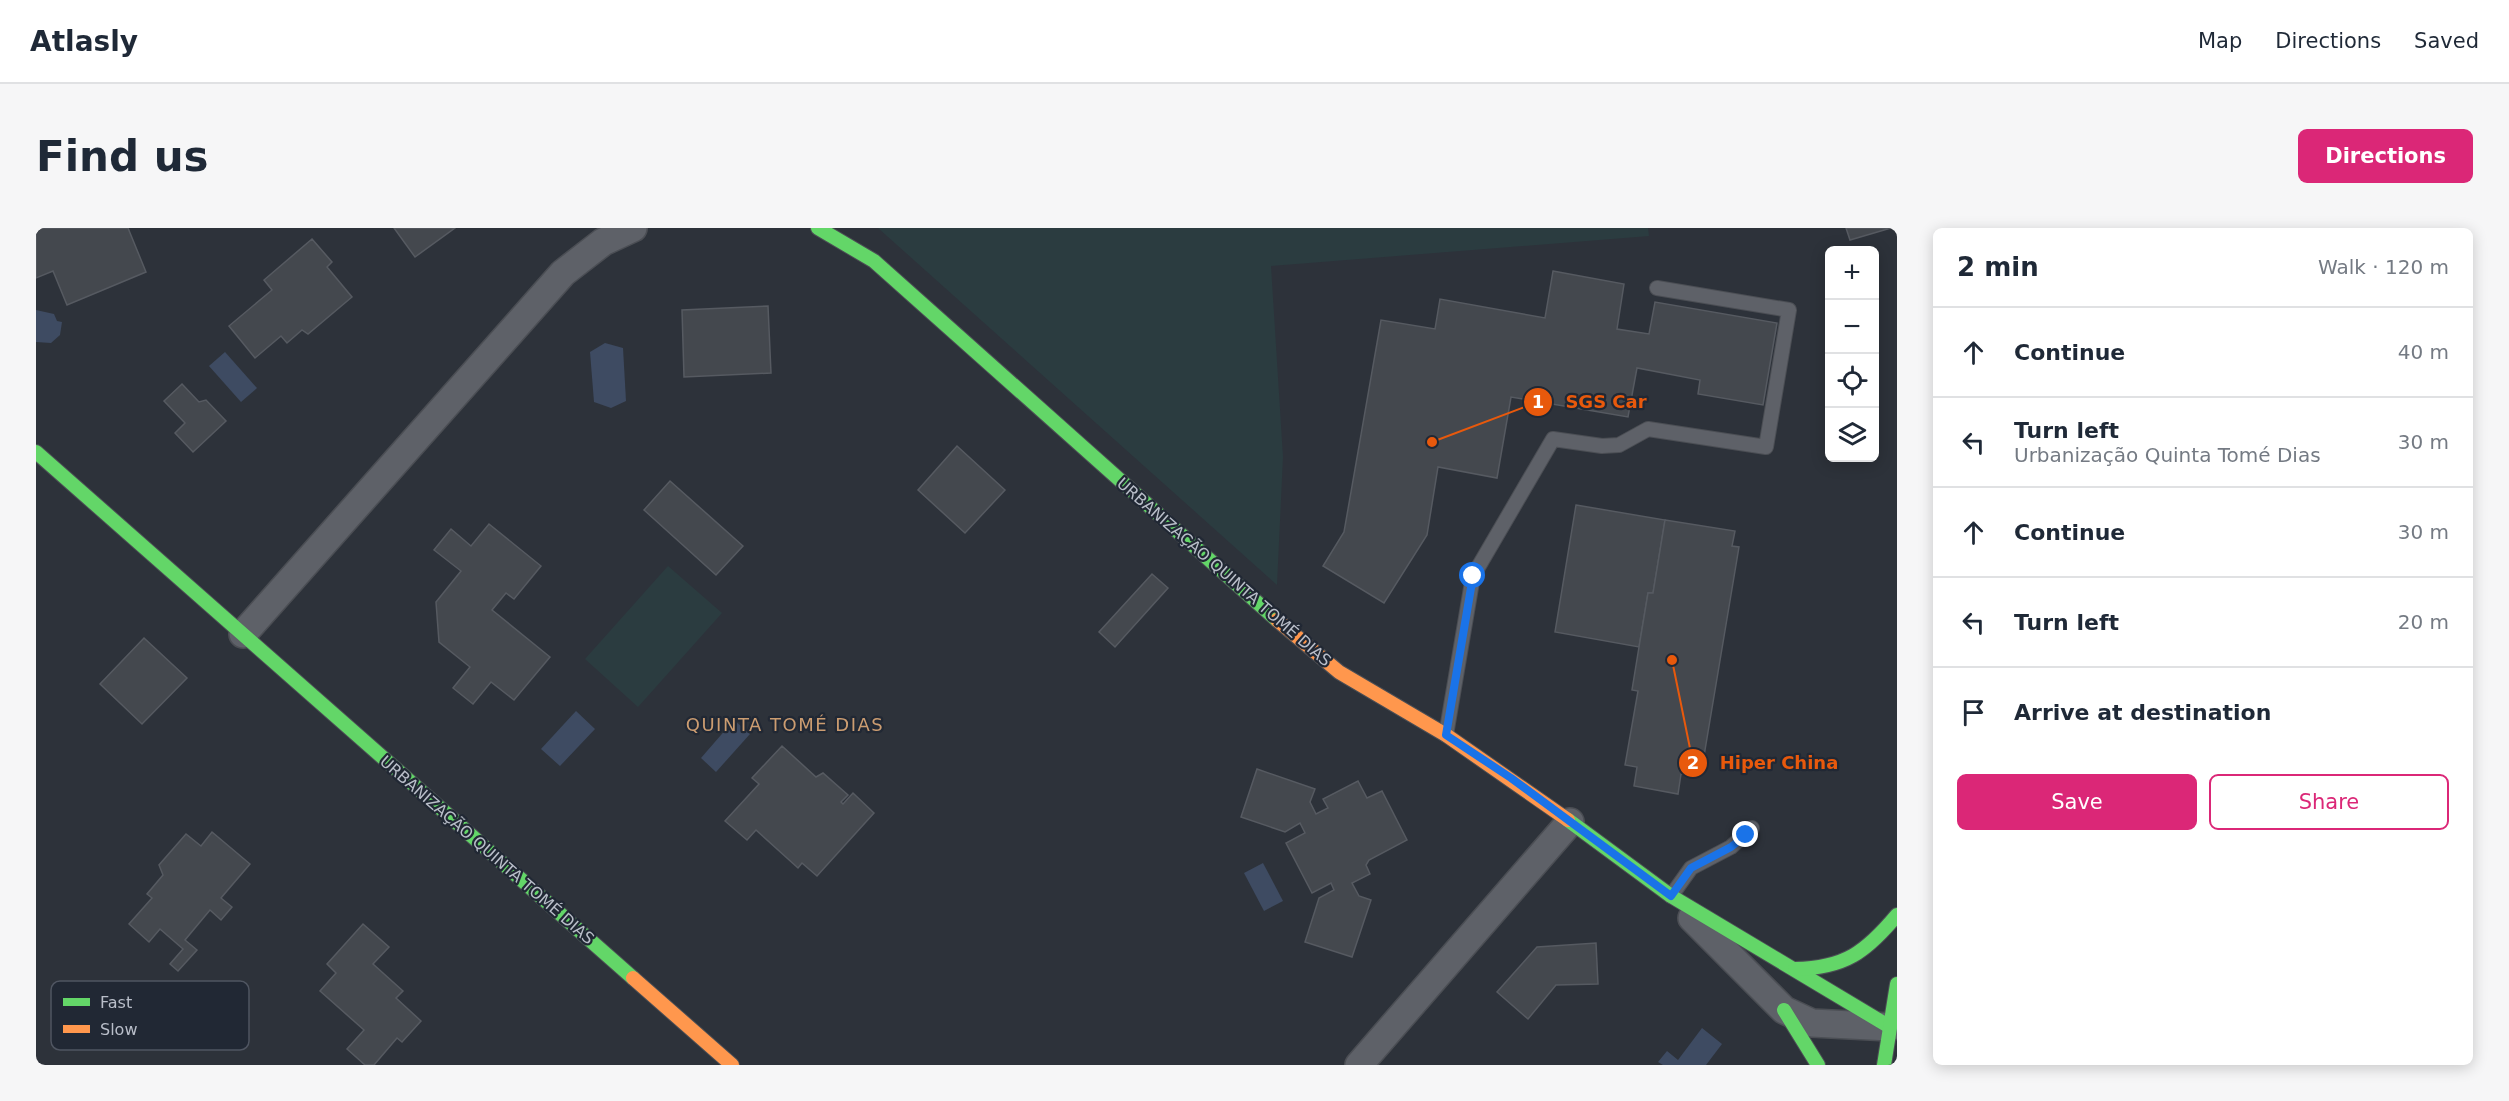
<!DOCTYPE html>
<html lang="en">
<head>
<meta charset="utf-8">
<style>
	:root { --surface:#fff; --page:#f6f6f7; --text:#1f2937; --muted:#747a83; --line:#e0e1e3; --accent:#db2777 }
	body { margin:0; font-family:"DejaVu Sans",sans-serif; background:var(--page); color:var(--text) }
	.controls { position:absolute; right:18px; top:18px; display:grid; overflow:hidden; border-radius:9px; box-shadow:0 3px 15px #0003 }
	.controls button { width:54px; height:54px; display:grid; place-items:center; padding:0; border:0; border-bottom:2px solid var(--line); background:var(--surface); color:var(--text); font:30px sans-serif }
	.stop { position:absolute; width:18px; height:18px; margin:-14px; border:4px solid #1a73e8; border-radius:50%; background:#fff }
	.stop.end { background:#1a73e8; border-color:#fff; box-shadow:0 2px 6px #0008 }
	.list { margin:0; padding:0; list-style:none }
	h2 { display:flex; justify-content:space-between; align-items:center; height:78px; margin:0; padding:0 24px; font-size:26px }
	h2 small { font-size:20px; font-weight:400; color:var(--muted) }
	.list li { display:grid; grid-template-columns:39px 1fr auto; gap:18px; align-items:center; box-sizing:border-box; height:90px; padding:0 24px; border-top:2px solid var(--line) }
	.list b { display:block; font-size:22px; white-space:nowrap }
	.list p { margin:0; font-size:20px; white-space:nowrap; color:var(--muted) }
	.list em { font-size:20px; font-style:normal; color:var(--muted) }
	.actions { display:flex; gap:12px; padding:18px 24px }
	.actions a { flex:1; padding:14px 0; border:2px solid var(--accent); border-radius:9px; text-align:center; font-size:21px; color:var(--accent) }
	.actions .main { background:var(--accent); color:#fff }
	.icon { flex:none; width:33px; height:33px; fill:none; stroke:currentColor; stroke-width:2; stroke-linecap:round; stroke-linejoin:round }
	.map { position:relative; flex:none; width:1861px; height:837px; overflow:hidden; border-radius:9px }
	header { display:flex; align-items:center; gap:36px; box-sizing:border-box; height:84px; padding:0 30px; background:var(--surface); border-bottom:2px solid var(--line) }
	header strong { font-size:28px }
	nav { display:flex; gap:33px; margin-inline-start:auto; font-size:21px }
	.intro { display:flex; align-items:center; justify-content:space-between; box-sizing:border-box; height:144px; padding:0 36px }
	h1 { margin:0; font-size:42px }
	.button { padding:15px 27px; border-radius:9px; background:var(--accent); color:#fff; font-size:21px; font-weight:700 }
	main { display:flex; gap:36px; padding:0 36px }
	aside { flex:1; background:var(--surface); border-radius:9px; box-shadow:0 3px 15px #0003 }
	.map>svg:first-child { display:block }
	.green { fill:#2b3c40 }
	.water { fill:#3e4b62 }
	.building { fill:#44484e; stroke:#565a61; stroke-width:1.5 }
	.lines { fill:none; stroke-linecap:round; stroke-linejoin:round }
	.lane-casing { stroke:#4b4e54; stroke-width:16 }
	.street-casing { stroke:#4b4e54; stroke-width:30 }
	.fast-casing { stroke:#4b4e54; stroke-width:16 }
	.slow-casing { stroke:#4b4e54; stroke-width:16 }
	.lane { stroke:#5e6168; stroke-width:14 }
	.street { stroke:#5e6168; stroke-width:27 }
	.fast { stroke:#63d668; stroke-width:14 }
	.slow { stroke:#ff974d; stroke-width:14 }
	.route { stroke:#1a73e8; stroke-width:8 }
	.labels { text-anchor:middle; dominant-baseline:central; stroke-width:4.5; stroke-linejoin:round; paint-order:stroke }
	.street-label { font-size:16px; fill:#b9bec9; stroke:#212834 }
	.neighbourhood-label { font-size:18px; letter-spacing:1.5px; fill:#cc9d71; stroke:#212834 }
	.key { fill:#212834; stroke:#4f5561; stroke-width:1.5 }
	.key-label { font-size:16px; fill:#b9bec9 }
	.leader { fill:none; stroke:#e8590c; stroke-width:2 }
	.callout-dot { fill:#e8590c; stroke:#212834; stroke-width:2 }
	.mark-label { font-size:18px; text-anchor:middle; font-weight:bold; fill:#fff }
	.callout-label { font-size:18px; text-anchor:middle; font-weight:bold; fill:#e8590c; stroke:#212834; stroke-width:4.5; stroke-linejoin:round; paint-order:stroke }
</style>
</head>
<body>
<header>
<strong>Atlasly</strong>
<nav><a>Map</a><a>Directions</a><a>Saved</a></nav>
</header>
<div class="intro"><h1>Find us</h1><a class="button">Directions</a></div>
<main>
<div class="map">
<svg width="1861" height="837" viewBox="0 0 1861 837">
	<rect width="100%" height="100%" fill="#2d323a"/>
	<g class="green">
		<path d="M 842,0 L 1612,0 L 1613,8 L 1235,38 L 1247,229 L 1241,357 Z"/>
		<path d="M 632,338 L 686,385 L 602,479 L 549,431 Z"/>
	</g>
	<g class="water">
		<path d="M 0,82 L 18,86 L 21,93 L 26,94 L 24,107 L 15,115 L 0,114 Z"/>
		<path d="M 569,115 L 587,120 L 590,173 L 575,180 L 558,174 L 554,124 Z"/>
		<path d="M 189,124 L 221,160 L 205,174 L 173,138 Z"/>
		<path d="M 540,483 L 559,501 L 524,538 L 505,521 Z"/>
		<path d="M 698,492 L 714,506 L 680,544 L 665,530 Z"/>
		<path d="M 1227,635 L 1247,673 L 1228,683 L 1208,645 Z"/>
		<path d="M 1666,800 L 1686,816 L 1670,837 L 1627,837 L 1622,834 L 1631,823 L 1642,832 Z"/>
	</g>
	<g class="building">
		<path d="M 0,0 L 92,0 L 110,44 L 31,77 L 17,43 L 0,50 Z"/>
		<path d="M 358,0 L 419,0 L 379,29 Z"/>
		<path d="M 1810,0 L 1855,0 L 1814,12 Z"/>
		<path d="M 276,11 L 296,34 L 291,39 L 316,69 L 272,106 L 266,102 L 251,115 L 245,108 L 219,130 L 193,98 L 236,62 L 228,52 Z"/>
		<path d="M 1517,43 L 1588,56 L 1581,101 L 1613,106 L 1619,74 L 1741,95 L 1727,177 L 1662,166 L 1664,152 L 1601,140 L 1592,189 L 1475,169 L 1461,250 L 1402,239 L 1391,307 L 1348,375 L 1287,338 L 1308,304 L 1345,92 L 1399,101 L 1404,71 L 1509,90 Z"/>
		<path d="M 732,78 L 735,145 L 648,149 L 646,82 Z"/>
		<path d="M 146,156 L 163,174 L 170,172 L 190,193 L 157,224 L 139,205 L 149,195 L 128,173 Z"/>
		<path d="M 921,218 L 969,262 L 929,305 L 882,262 Z"/>
		<path d="M 634,253 L 707,318 L 680,347 L 608,282 Z"/>
		<path d="M 1540,277 L 1629,292 L 1617,365 L 1612,365 L 1603,419 L 1519,404 Z"/>
		<path d="M 1629,292 L 1699,303 L 1696,318 L 1703,319 L 1668,528 L 1661,527 L 1657,548 L 1645,546 L 1642,566 L 1598,558 L 1601,539 L 1589,537 L 1602,463 L 1596,462 L 1603,419 L 1612,365 L 1617,365 Z"/>
		<path d="M 453,296 L 505,338 L 478,371 L 470,365 L 456,382 L 514,429 L 478,472 L 455,454 L 437,476 L 417,460 L 434,439 L 403,414 L 400,374 L 425,343 L 398,322 L 415,301 L 435,318 Z"/>
		<path d="M 1116,346 L 1132,360 L 1079,419 L 1063,404 Z"/>
		<path d="M 108,410 L 151,450 L 106,496 L 64,456 Z"/>
		<path d="M 746,518 L 780,549 L 787,545 L 812,567 L 805,574 L 807,576 L 817,565 L 838,585 L 781,648 L 766,635 L 762,640 L 720,602 L 711,612 L 689,593 L 723,556 L 716,550 Z"/>
		<path d="M 1221,541 L 1279,561 L 1274,574 L 1280,586 L 1292,580 L 1287,571 L 1322,553 L 1331,570 L 1346,563 L 1371,612 L 1333,632 L 1330,637 L 1334,646 L 1316,655 L 1323,668 L 1335,672 L 1316,729 L 1269,714 L 1283,670 L 1298,662 L 1295,655 L 1276,665 L 1250,615 L 1269,605 L 1264,595 L 1249,604 L 1205,589 Z"/>
		<path d="M 176,604 L 214,636 L 185,670 L 196,679 L 185,692 L 174,682 L 149,712 L 161,722 L 142,743 L 134,736 L 147,721 L 124,701 L 113,714 L 93,696 L 116,670 L 111,666 L 127,647 L 123,637 L 150,606 L 165,618 Z"/>
		<path d="M 327,696 L 353,719 L 337,736 L 367,763 L 360,770 L 385,793 L 366,814 L 361,810 L 338,837 L 329,837 L 311,821 L 328,802 L 284,763 L 300,745 L 291,736 Z"/>
		<path d="M 1560,715 L 1562,756 L 1520,757 L 1492,791 L 1461,764 L 1501,719 Z"/>
	</g>
	<g class="lines">
		<g class="lane-casing">
			<g id="lane">
				<path d="M 1410,507 L 1437,348 L 1517,211 L 1566,218 L 1583,217 L 1612,201 L 1730,219 L 1753,82 L 1621,60"/>
				<path d="M 1635,668 L 1655,640 L 1695,619 L 1716,600"/>
			</g>
		</g>
		<g class="street-casing">
			<g id="street">
				<path d="M 207,406 L 527,45 L 567,14 L 597,0"/>
				<path d="M 1656,690 L 1748,782 L 1776,795 L 1854,799"/>
				<path d="M 1323,837 L 1534,594"/>
			</g>
		</g>
		<g class="fast-casing">
			<g id="fast">
				<path d="M 782,0 L 838,33 L 1241,392"/>
				<path d="M 0,224 L 597,750"/>
				<path d="M 1532,592 L 1635,668 L 1854,799"/>
				<path d="M 1759,741 C 1809,740 1830,724 1861,687"/>
				<path d="M 1748,782 L 1782,837"/>
				<path d="M 1848,837 L 1861,756"/>
			</g>
		</g>
		<g class="slow-casing">
			<g id="slow">
				<path d="M 1241,392 L 1303,444 L 1410,507 L 1532,592"/>
				<path d="M 597,750 L 696,837"/>
			</g>
		</g>
		<use href="#lane" class="lane"/>
		<use href="#street" class="street"/>
		<use href="#fast" class="fast"/>
		<use href="#slow" class="slow"/>
	</g>
	<g class="lines">
		<path class="route" d="M 1437,348 L 1410,507 L 1475,550 L 1635,668 L 1655,640 L 1695,619 L 1710,607"/>
	</g>
	<g class="labels">
		<g class="street-label">
			<text transform="translate(1188 344) rotate(41)">URBANIZAÇÃO QUINTA TOMÉ DIAS</text>
			<text transform="translate(451 622) rotate(41)">URBANIZAÇÃO QUINTA TOMÉ DIAS</text>
		</g>
		<g class="neighbourhood-label">
			<text x="749" y="496">QUINTA TOMÉ DIAS</text>
		</g>
	</g>
	<rect x="15" y="753" width="198" height="69" rx="9" class="key"/>
	<rect x="27" y="770" width="27" height="8" fill="#63d668"/>
	<rect x="27" y="797" width="27" height="8" fill="#ff974d"/>
	<g class="key-label">
		<text x="64" y="780">Fast</text>
		<text x="64" y="807">Slow</text>
	</g>
	<path class="leader" d="M1396 214L1502 174M1636 432L1657 535"/>
	<g class="callout-dot">
		<circle cx="1396" cy="214" r="6"/>
		<circle cx="1636" cy="432" r="6"/>
		<circle cx="1502" cy="174" r="15"/>
		<circle cx="1657" cy="535" r="15"/>
	</g>
	<g class="mark-label">
		<text x="1502" y="180">1</text>
		<text x="1657" y="541">2</text>
	</g>
	<g class="callout-label">
		<text x="1570" y="180">SGS Car</text>
		<text x="1743" y="541">Hiper China</text>
	</g>
</svg>
<div class="controls">
<button>+</button>
<button>−</button>
<button><svg class="icon" aria-label="locate" viewBox="0 0 24 24"><circle cx="12" cy="12" r="6"/><path d="M12 2v4M12 18v4M2 12h4M18 12h4"/></svg></button>
<button><svg class="icon" aria-label="layers" viewBox="0 0 24 24"><path d="M12 4l9 5-9 5-9-5zM3 14l9 5 9-5"/></svg></button>
</div>
<div class="stop" style="left:1437px;top:348px"></div>
<div class="stop end" style="left:1710px;top:607px"></div>
</div>
<aside>
<h2>2 min<small>Walk · 120 m</small></h2>
<ul class="list">
<li><svg class="icon" aria-label="ahead" viewBox="0 0 24 24"><path d="M12 20V5M6 11l6-6 6 6"/></svg><div><b>Continue</b></div><em>40 m</em></li>
<li><svg class="icon" aria-label="left" viewBox="0 0 24 24"><path d="M17 20v-9H6M10 6l-5 5 5 5"/></svg><div><b>Turn left</b><p>Urbanização Quinta Tomé Dias</p></div><em>30 m</em></li>
<li><svg class="icon" aria-label="ahead" viewBox="0 0 24 24"><path d="M12 20V5M6 11l6-6 6 6"/></svg><div><b>Continue</b></div><em>30 m</em></li>
<li><svg class="icon" aria-label="left" viewBox="0 0 24 24"><path d="M17 20v-9H6M10 6l-5 5 5 5"/></svg><div><b>Turn left</b></div><em>20 m</em></li>
<li><svg class="icon" aria-label="arrive" viewBox="0 0 24 24"><path d="M6 21V4h12l-3 4 3 4H6"/></svg><div><b>Arrive at destination</b></div></li>
</ul>
<div class="actions"><a class="main">Save</a><a>Share</a></div>
</aside>
</main>
</body>
</html>
